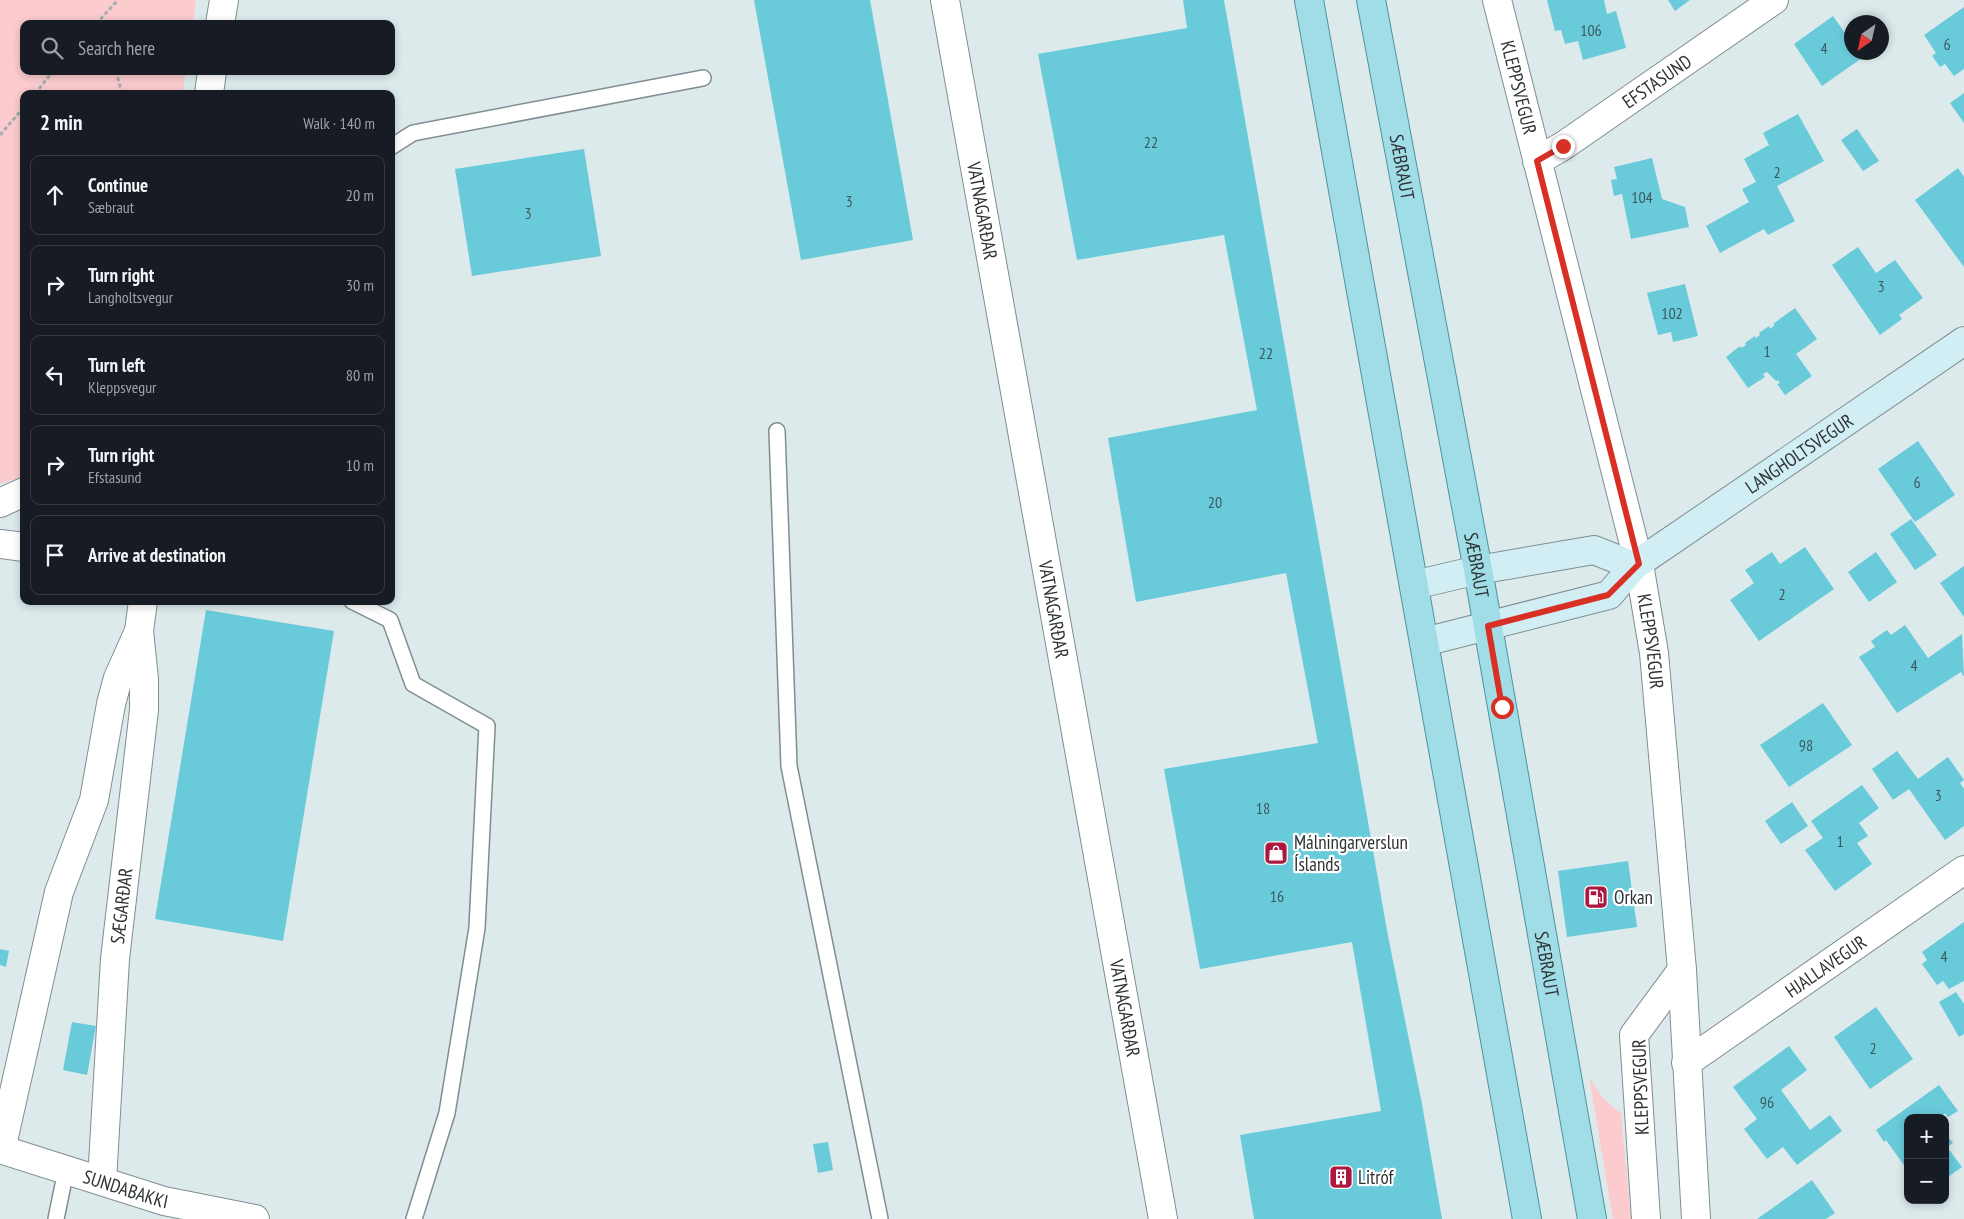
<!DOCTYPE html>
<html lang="en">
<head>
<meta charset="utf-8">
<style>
	:root { --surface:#171b24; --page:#20242c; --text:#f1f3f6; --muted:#9ea1a6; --line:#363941 }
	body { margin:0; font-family:"PT Sans Narrow",sans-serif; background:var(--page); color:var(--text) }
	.controls { position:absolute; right:15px; bottom:15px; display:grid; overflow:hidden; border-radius:10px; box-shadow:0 2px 8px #0003 }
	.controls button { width:45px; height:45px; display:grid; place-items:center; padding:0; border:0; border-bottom:1px solid var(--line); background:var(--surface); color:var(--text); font:25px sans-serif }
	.compass { position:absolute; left:1844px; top:15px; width:45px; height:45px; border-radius:50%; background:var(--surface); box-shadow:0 2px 8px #0003; rotate:214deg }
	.stop { position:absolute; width:15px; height:15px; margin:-11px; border:4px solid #d93025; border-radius:50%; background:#fff }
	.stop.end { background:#d93025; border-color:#fff; box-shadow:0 1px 5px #0008 }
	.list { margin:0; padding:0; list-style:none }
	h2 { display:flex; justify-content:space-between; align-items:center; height:65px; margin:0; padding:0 20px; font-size:21px }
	h2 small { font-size:16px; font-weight:400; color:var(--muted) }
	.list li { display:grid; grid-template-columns:32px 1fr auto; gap:15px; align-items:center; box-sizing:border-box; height:80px; margin:0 10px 10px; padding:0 10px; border:1px solid var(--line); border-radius:10px }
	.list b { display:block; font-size:19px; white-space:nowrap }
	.list p { margin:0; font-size:16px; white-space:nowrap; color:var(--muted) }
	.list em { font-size:16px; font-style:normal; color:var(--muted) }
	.icon { flex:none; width:28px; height:28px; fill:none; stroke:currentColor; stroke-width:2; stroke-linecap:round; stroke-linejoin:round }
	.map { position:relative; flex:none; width:1964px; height:1219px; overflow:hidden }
	.search { position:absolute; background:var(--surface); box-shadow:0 2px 8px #0003; left:20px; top:20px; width:375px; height:55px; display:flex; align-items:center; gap:12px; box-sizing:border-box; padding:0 18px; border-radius:10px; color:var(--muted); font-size:19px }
	.panel { position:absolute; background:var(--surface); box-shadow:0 2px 8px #0003; left:20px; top:90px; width:375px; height:515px; border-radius:10px }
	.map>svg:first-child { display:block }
	.green { fill:#fbcbce }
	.building { fill:#69cada }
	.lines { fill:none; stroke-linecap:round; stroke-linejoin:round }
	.lane-casing { stroke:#818e91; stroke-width:18 }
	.street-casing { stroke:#818e91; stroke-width:30 }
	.secondary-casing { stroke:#818e91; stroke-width:30 }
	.primary-casing { stroke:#4f939e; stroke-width:30 }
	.path { stroke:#a2adaf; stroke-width:3; stroke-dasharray:4 2.5; stroke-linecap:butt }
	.lane { stroke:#fff; stroke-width:15 }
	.street { stroke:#fff; stroke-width:28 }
	.secondary { stroke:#d0eef3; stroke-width:28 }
	.primary { stroke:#a0dde7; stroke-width:28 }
	.route { stroke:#d93025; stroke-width:6 }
	.labels { text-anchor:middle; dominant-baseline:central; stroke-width:4.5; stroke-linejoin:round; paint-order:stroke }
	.number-label { font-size:16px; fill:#3d595e }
	.street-label { font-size:19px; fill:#2e3334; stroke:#fff }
	.poi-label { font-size:19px; fill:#2e3334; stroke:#fff; text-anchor:start }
</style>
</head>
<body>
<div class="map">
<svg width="1964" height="1219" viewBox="0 0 1964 1219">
	<rect width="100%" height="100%" fill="#dceaec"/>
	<g class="green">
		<path d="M 0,0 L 196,0 L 193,24 L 24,24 L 24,71 L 186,71 L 182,94 L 24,94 L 24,476 L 0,484 Z"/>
		<path d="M 1589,1076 C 1598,1092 1605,1103 1621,1113 L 1631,1219 L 1613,1219 Z"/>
	</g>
	<g class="building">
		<path d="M 754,0 L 870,0 L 913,240 L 801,260 Z"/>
		<path d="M 1183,0 L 1224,0 L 1388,936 L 1422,1104 L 1442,1219 L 1254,1219 L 1240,1135 L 1381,1111 L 1352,942 L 1200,969 L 1164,769 L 1318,743 L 1286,573 L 1136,602 L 1108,438 L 1257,410 L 1224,235 L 1077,260 L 1038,54 L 1187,28 Z"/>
		<path d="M 1547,0 L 1604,0 L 1607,14 L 1616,11 L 1626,48 L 1583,60 L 1578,41 L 1565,44 L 1561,30 L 1555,31 Z"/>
		<path d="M 1668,0 L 1690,0 L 1675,11 Z"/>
		<path d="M 1964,7 L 1964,69 L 1954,76 L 1945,64 L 1940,67 L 1932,56 L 1936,53 L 1924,35 Z"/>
		<path d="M 1833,16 L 1852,43 L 1852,52 L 1858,52 L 1862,58 L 1822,86 L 1794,44 Z"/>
		<path d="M 1964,93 L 1964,123 L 1950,103 Z"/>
		<path d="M 1798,114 L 1824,161 L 1777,186 L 1795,221 L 1768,235 L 1764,229 L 1720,253 L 1706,226 L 1749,202 L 1742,189 L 1756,182 L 1744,159 L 1769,145 L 1763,133 Z"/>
		<path d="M 1857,129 L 1879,161 L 1863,171 L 1841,140 Z"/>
		<path d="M 584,149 L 601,256 L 472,276 L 455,169 Z"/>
		<path d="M 1652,158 L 1662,199 L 1685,207 L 1689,227 L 1631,239 L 1622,194 L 1614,196 L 1611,180 L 1617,179 L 1614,167 Z"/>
		<path d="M 1958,168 L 1964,177 L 1964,267 L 1915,200 Z"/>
		<path d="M 1858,247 L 1876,273 L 1895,260 L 1923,298 L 1899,315 L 1902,319 L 1880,335 L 1832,265 Z"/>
		<path d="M 1685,284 L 1698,336 L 1673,342 L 1671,332 L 1658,335 L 1647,293 Z"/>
		<path d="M 1795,308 L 1817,339 L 1796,354 L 1812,376 L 1785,395 L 1777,384 L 1780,383 L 1778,380 L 1776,381 L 1767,372 L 1763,374 L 1765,377 L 1748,388 L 1726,357 L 1740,346 L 1741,348 L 1746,345 L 1745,343 L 1755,336 L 1756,338 L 1760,335 L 1759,333 L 1769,326 L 1770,329 L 1775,325 L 1773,324 Z"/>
		<path d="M 1918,441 L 1955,495 L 1915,522 L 1878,469 Z"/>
		<path d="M 1911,519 L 1937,555 L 1915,570 L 1890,534 Z"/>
		<path d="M 1805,547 L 1834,589 L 1759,641 L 1730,600 L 1754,583 L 1745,570 L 1772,552 L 1780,564 Z"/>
		<path d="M 1876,552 L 1897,582 L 1869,602 L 1848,572 Z"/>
		<path d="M 1964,566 L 1964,617 L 1940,583 Z"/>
		<path d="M 206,610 L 334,631 L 283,941 L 155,919 Z"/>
		<path d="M 1905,625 L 1928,658 L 1962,634 L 1964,677 L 1961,672 L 1897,713 L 1859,657 L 1875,647 L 1871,641 L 1887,630 L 1891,635 Z"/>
		<path d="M 1823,703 L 1852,745 L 1789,787 L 1760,745 Z"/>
		<path d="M 1897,751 L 1918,779 L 1948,757 L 1964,780 L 1960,783 L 1964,789 L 1964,826 L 1945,840 L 1909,789 L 1893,800 L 1872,769 Z"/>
		<path d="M 1862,785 L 1879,808 L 1859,823 L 1868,836 L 1857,843 L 1872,864 L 1835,891 L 1805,850 L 1823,838 L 1811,821 Z"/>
		<path d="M 1792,802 L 1808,826 L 1781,844 L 1765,821 Z"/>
		<path d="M 1628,861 L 1637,927 L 1567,937 L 1558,871 Z"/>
		<path d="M 1964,922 L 1964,981 L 1949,989 L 1943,981 L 1937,985 L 1922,964 L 1927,960 L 1922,952 Z"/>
		<path d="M 0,949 L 9,951 L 6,967 L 0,965 Z"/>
		<path d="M 1956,992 L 1964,1004 L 1964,1034 L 1959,1037 L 1939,1002 Z"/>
		<path d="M 1876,1007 L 1913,1059 L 1870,1089 L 1834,1037 Z"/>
		<path d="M 72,1022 L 96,1026 L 87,1075 L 63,1070 Z"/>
		<path d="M 1789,1046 L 1807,1070 L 1781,1090 L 1810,1130 L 1830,1115 L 1842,1131 L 1797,1165 L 1783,1147 L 1767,1159 L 1744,1129 L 1757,1119 L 1733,1087 Z"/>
		<path d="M 1939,1085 L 1958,1111 L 1948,1117 L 1945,1113 L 1939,1118 L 1908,1118 L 1908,1171 L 1886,1140 L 1884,1142 L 1876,1130 Z"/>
		<path d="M 1945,1133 L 1953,1143 L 1947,1147 L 1962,1167 L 1945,1179 Z"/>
		<path d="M 828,1142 L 833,1170 L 818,1173 L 813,1144 Z"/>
		<path d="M 1812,1180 L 1835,1213 L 1826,1219 L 1757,1219 Z"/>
	</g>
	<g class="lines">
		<g class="lane-casing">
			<g id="lane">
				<path d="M 391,147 L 413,133 L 703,78"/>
				<path d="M 777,431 L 789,766 L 880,1219"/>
				<path d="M 352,601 L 390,620 L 413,684 L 487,726 L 477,928 L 447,1113 L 414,1219"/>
				<path d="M 56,1219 L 66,1170"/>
			</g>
		</g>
		<g class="street-casing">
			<g id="street">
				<path id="s1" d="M 945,0 L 1163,1219"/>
				<path id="s2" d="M 1497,0 L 1639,564 L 1654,653 L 1682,970 L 1696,1219"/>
				<path d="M 220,24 L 224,0"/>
				<path d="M 209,94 L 212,71"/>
				<path id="s3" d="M 1537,161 L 1563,146 L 1774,0"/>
				<path d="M 0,503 L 24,492"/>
				<path d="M 0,544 L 24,547"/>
				<path id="s4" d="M 1686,1063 L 1964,870"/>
				<path id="s5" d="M 0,1149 L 164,1201 L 255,1219"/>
				<path d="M 1,1150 L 59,892 L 94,800 L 111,704 L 118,678 L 139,631"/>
				<path id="s6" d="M 102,1181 L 115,959 L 144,710 L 144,679 L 139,631 L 143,601"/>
				<path d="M 1646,1219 L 1634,1035 L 1682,970"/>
			</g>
		</g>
		<g class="secondary-casing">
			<g id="secondary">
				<path d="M 1414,585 L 1478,570 L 1594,550 L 1634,566"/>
				<path id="s7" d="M 1424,642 L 1609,595 L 1634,566 L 1964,341"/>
			</g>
		</g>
		<g class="primary-casing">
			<g id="primary">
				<path d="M 1309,0 L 1527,1219"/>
				<path id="s8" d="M 1371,0 L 1478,570 L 1592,1219"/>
			</g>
		</g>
		<g class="path">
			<path d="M 96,24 L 118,0"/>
			<path d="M 116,71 L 122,94"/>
			<path d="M 35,94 L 53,71"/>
			<path d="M 0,135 L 24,107"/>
		</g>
		<use href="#lane" class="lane"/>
		<use href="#street" class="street"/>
		<use href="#secondary" class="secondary"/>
		<use href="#primary" class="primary"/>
	</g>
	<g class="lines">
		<path class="route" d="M 1502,707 L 1488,626 L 1608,595 L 1639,564 L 1537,161 L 1563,146"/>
	</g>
	<defs>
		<g id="shop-square" transform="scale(1.25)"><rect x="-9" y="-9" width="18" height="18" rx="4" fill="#ac173f" stroke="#fff"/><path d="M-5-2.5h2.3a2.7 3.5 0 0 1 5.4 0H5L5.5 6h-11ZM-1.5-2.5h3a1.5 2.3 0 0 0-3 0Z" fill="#fff"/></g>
		<g id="fuel-square" transform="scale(1.25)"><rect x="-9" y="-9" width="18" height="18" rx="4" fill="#ac173f" stroke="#fff"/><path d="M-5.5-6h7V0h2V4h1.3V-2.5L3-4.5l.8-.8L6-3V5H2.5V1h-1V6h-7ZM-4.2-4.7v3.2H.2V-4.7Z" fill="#fff"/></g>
		<g id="building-square" transform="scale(1.25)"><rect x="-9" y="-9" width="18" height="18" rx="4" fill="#ac173f" stroke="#fff"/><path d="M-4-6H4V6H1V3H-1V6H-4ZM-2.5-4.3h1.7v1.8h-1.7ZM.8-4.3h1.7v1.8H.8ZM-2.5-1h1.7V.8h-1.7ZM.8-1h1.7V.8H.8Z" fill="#fff"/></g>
	</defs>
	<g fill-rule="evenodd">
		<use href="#shop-square" x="1276" y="853"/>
		<use href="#fuel-square" x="1596" y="897"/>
		<use href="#building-square" x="1341" y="1177"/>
	</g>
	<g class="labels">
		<g class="number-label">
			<text x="1591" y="30">106</text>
			<text x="1947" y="44">6</text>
			<text x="1824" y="48">4</text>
			<text x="1151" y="142">22</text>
			<text x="1777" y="172">2</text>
			<text x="1642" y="197">104</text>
			<text x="849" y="201">3</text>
			<text x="528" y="213">3</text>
			<text x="1881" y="286">3</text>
			<text x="1672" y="313">102</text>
			<text x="1767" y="351">1</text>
			<text x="1266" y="353">22</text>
			<text x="1917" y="482">6</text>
			<text x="1215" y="502">20</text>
			<text x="1782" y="594">2</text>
			<text x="1914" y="665">4</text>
			<text x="1806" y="745">98</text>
			<text x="1938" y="795">3</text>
			<text x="1263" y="808">18</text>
			<text x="1840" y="841">1</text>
			<text x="1277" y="896">16</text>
			<text x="1944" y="956">4</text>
			<text x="1873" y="1048">2</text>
			<text x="1767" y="1102">96</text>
		</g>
		<g class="street-label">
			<text stroke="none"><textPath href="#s3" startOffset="144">EFSTASUND</textPath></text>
			<text stroke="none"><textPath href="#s2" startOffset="90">KLEPPSVEGUR</textPath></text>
			<text stroke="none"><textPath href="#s8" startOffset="170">SÆBRAUT</textPath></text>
			<text stroke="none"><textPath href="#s1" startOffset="214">VATNAGARÐAR</textPath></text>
			<text stroke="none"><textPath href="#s7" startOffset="429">LANGHOLTSVEGUR</textPath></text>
			<text stroke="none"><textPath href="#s8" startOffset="575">SÆBRAUT</textPath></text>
			<text stroke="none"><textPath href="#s1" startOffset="619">VATNAGARÐAR</textPath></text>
			<text stroke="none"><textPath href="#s2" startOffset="660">KLEPPSVEGUR</textPath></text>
			<text stroke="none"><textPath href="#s6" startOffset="276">SÆGARÐAR</textPath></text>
			<text stroke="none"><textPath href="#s8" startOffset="980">SÆBRAUT</textPath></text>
			<text stroke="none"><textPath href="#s4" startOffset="170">HJALLAVEGUR</textPath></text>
			<text stroke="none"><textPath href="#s1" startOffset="1024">VATNAGARÐAR</textPath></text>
			<text transform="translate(1640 1087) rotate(-92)">KLEPPSVEGUR</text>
			<text stroke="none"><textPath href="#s5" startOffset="132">SUNDABAKKI</textPath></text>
		</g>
		<g class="poi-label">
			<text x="1294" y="842">Málningarverslun<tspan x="1294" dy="22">Íslands</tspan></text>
			<text x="1614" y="897">Orkan</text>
			<text x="1358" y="1177">Litróf</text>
		</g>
	</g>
</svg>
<div class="controls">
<button>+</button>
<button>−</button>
</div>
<svg class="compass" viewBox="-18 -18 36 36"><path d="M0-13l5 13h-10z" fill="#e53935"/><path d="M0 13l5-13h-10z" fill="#9ea1a6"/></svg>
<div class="stop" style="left:1502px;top:707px"></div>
<div class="stop end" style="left:1563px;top:146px"></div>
<div class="search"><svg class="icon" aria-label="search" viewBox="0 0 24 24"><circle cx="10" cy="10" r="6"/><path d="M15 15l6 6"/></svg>Search here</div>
<section class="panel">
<h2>2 min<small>Walk · 140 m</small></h2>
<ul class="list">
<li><svg class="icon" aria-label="ahead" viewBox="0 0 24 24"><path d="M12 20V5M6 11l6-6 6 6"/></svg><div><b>Continue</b><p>Sæbraut</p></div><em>20 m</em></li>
<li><svg class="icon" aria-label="right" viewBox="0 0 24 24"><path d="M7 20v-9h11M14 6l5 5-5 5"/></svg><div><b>Turn right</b><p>Langholtsvegur</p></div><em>30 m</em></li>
<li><svg class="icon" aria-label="left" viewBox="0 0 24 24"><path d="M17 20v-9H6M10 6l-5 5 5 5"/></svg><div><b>Turn left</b><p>Kleppsvegur</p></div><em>80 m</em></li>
<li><svg class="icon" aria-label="right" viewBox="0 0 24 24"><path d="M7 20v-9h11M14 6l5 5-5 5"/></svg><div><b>Turn right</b><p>Efstasund</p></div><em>10 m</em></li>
<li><svg class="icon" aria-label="arrive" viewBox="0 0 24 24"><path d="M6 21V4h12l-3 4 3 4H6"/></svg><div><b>Arrive at destination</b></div></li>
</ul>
</section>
</div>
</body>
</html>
